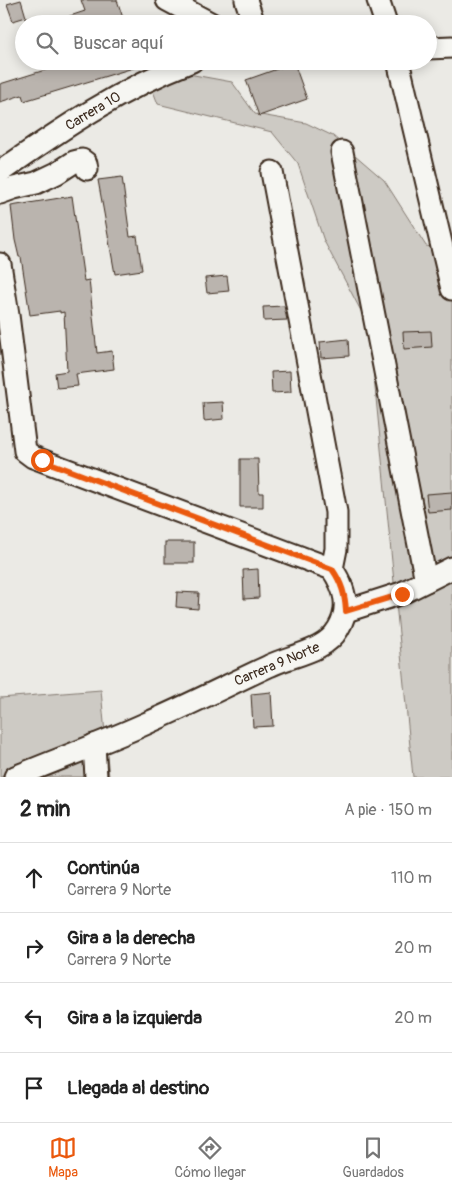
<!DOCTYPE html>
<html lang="es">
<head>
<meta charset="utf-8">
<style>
	:root { --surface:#fff; --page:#f6f6f6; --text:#222; --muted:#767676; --line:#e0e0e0; --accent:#ea580c }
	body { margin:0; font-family:Pangolin,sans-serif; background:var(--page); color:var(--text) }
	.stop { position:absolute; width:15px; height:15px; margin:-11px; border:4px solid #ea580c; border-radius:50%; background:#fff }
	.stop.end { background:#ea580c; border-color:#fff; box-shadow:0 1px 5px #0008 }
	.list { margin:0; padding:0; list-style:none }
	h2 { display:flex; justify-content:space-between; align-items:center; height:65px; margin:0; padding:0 20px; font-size:21px }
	h2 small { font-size:16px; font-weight:400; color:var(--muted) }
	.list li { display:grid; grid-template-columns:32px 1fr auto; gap:15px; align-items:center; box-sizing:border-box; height:70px; padding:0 20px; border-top:1px solid var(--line) }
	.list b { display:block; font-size:19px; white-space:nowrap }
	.list p { margin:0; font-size:16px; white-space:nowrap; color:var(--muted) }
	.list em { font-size:16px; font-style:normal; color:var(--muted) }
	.icon { flex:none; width:28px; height:28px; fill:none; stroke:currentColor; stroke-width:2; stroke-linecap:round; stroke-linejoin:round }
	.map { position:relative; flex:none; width:452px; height:777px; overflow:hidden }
	.search { position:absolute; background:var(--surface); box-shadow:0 2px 12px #0003; left:15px; right:15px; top:15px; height:55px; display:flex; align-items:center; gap:12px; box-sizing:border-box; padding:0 18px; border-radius:28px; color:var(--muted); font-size:19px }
	.sheet { height:345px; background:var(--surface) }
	nav { display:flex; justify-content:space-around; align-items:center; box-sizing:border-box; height:70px; border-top:1px solid var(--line); background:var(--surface); font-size:14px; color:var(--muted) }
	nav a { display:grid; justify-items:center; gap:2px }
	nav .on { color:var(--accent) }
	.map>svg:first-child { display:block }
	.green { fill:#cdcac4; stroke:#847a71 }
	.building { fill:#bab4ae; stroke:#3b2a1e }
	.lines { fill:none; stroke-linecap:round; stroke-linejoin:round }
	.street-casing { stroke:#3b2a1e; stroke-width:25 }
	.street { stroke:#f6f6f2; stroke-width:21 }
	.route { stroke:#ea580c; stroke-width:6 }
	.labels { text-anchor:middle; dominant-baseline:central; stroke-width:4; stroke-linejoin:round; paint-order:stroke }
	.street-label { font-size:14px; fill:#3b2a1e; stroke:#f6f6f2 }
</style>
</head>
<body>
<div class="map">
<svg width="452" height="777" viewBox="0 0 452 777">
	<rect width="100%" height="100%" fill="#ebeae5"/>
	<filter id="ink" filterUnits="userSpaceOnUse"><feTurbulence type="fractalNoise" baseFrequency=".02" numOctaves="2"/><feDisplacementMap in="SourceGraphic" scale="10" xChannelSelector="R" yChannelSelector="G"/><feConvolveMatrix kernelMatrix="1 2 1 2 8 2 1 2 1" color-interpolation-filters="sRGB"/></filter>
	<g filter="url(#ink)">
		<g class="green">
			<path d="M 183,73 L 232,82 L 255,114 L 306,123 L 333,136 L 384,180 L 426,246 L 452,251 L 452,777 L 413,777 L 369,326 L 324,241 L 298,164 L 272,132 L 158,104 L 153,91 Z"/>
			<path d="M 101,690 L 109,777 L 0,777 L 0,698 Z"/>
		</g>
		<g class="building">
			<path d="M 21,0 L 26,17 L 13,21 L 7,4 Z"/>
			<path d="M 81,0 L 117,0 L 125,24 L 55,24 L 55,21 L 85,11 Z"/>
			<path d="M 74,61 L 142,61 L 143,65 L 24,101 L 22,95 L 0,102 L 0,84 Z"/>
			<path d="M 294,63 L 307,99 L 259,116 L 246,80 Z"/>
			<path d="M 122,177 L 130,237 L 137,236 L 142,270 L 115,274 L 98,180 Z"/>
			<path d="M 72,196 L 84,281 L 89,280 L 97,353 L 112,351 L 114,369 L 76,374 L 78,386 L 57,388 L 55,373 L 67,371 L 64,312 L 60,313 L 60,311 L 30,315 L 21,257 L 19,257 L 15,240 L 11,206 Z"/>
			<path d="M 227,276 L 229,291 L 207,293 L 205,278 Z"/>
			<path d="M 284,306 L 287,320 L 264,321 L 263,307 Z"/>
			<path d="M 431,331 L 432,347 L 404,349 L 403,332 Z"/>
			<path d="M 348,339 L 349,356 L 321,358 L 320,342 Z"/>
			<path d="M 290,371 L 291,392 L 272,393 L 271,372 Z"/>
			<path d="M 223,402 L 224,419 L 204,421 L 203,403 Z"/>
			<path d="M 240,459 L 258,459 L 259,493 L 263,493 L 263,507 L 240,507 Z"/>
			<path d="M 452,492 L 452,510 L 428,512 L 426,494 Z"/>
			<rect x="165" y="542" width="29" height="21"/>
			<path d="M 258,569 L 259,598 L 244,599 L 243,570 Z"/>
			<path d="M 177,592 L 199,593 L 198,609 L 176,607 Z"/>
			<path d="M 271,692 L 273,726 L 253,727 L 251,694 Z"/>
		</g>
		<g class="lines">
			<g class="street-casing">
				<g id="street">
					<path d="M 167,0 L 212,24"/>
					<path d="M 246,0 L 254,24"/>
					<path d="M 378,0 L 386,24"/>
					<path d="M 428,48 L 452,47"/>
					<path d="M 398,61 L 452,289"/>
					<path d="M 342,152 L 426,581"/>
					<path d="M 0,172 C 61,129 122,88 192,61"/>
					<path d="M 272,172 L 336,512 L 336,549 L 332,569"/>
					<path d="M 0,193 L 14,188 L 36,183 L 57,173 L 74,162 L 82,160 L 86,163 L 87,169"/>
					<path d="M 0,264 L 8,315 L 25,451 L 33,457 L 332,569 C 345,588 351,608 338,629 C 325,652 291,655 269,666 C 228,685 187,706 145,724 C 103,743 58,759 15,777"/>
					<path d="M 346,611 L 402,593 L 452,568"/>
					<path d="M 94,745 L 96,777"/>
				</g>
			</g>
			<use href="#street" class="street"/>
		</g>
	</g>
	<g class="lines" filter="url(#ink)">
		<path class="route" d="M 42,460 L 332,569 C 342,583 345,595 346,611 L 402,594"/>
	</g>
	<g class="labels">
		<g class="street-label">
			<text transform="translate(93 111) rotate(-31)">Carrera 10</text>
			<text transform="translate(277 664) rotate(-23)">Carrera 9 Norte</text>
		</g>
	</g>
</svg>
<div class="stop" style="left:42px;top:460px"></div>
<div class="stop end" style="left:402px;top:594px"></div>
<div class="search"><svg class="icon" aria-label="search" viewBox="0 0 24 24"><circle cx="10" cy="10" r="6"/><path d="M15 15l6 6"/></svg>Buscar aquí</div>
</div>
<section class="sheet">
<h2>2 min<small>A pie · 150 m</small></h2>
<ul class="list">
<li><svg class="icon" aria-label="ahead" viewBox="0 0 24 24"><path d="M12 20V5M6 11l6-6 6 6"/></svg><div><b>Continúa</b><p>Carrera 9 Norte</p></div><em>110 m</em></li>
<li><svg class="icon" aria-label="right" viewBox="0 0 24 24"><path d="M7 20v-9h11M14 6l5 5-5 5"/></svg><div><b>Gira a la derecha</b><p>Carrera 9 Norte</p></div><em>20 m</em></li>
<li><svg class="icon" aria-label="left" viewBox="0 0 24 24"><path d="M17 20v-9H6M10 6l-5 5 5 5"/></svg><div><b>Gira a la izquierda</b></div><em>20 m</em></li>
<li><svg class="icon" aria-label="arrive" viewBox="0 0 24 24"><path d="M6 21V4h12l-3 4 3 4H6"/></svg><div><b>Llegada al destino</b></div></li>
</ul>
</section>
<nav>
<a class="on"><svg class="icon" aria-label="map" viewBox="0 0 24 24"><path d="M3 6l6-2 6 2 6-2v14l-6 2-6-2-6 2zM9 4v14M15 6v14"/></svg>Mapa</a>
<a><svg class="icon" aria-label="directions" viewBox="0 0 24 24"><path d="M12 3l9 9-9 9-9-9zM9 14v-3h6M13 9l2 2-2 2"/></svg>Cómo llegar</a>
<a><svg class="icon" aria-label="saved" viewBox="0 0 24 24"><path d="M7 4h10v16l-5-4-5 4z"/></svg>Guardados</a>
</nav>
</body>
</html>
